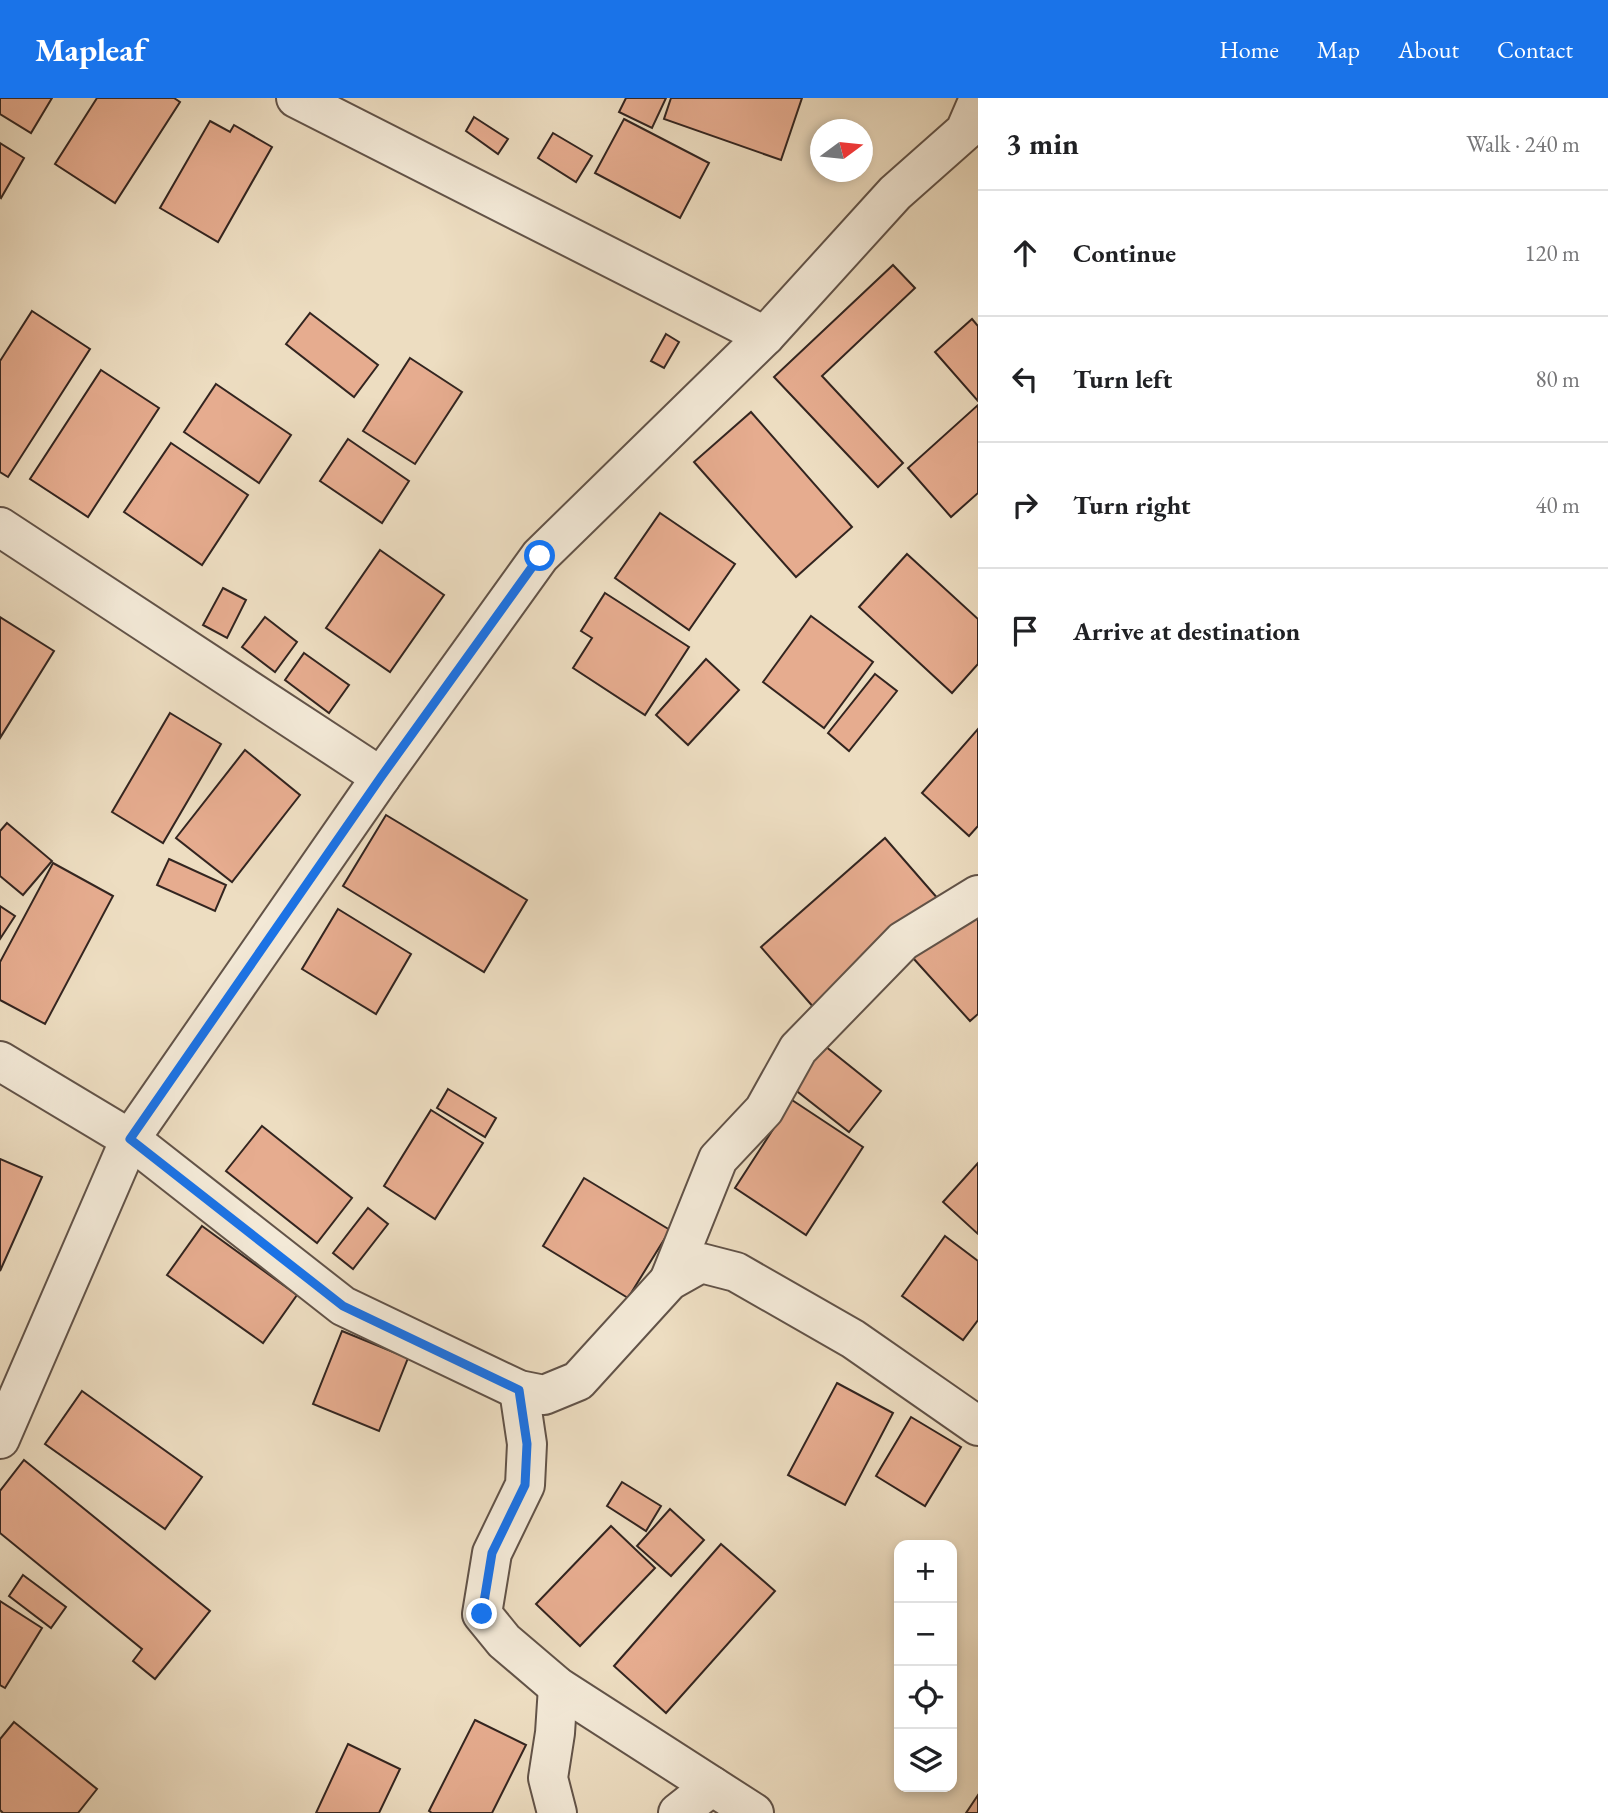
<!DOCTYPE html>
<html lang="en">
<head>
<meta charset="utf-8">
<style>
	:root { --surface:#fff; --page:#f2f2f2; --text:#202124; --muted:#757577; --line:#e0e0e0; --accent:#1a73e8 }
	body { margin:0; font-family:"EB Garamond",serif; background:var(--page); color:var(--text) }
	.controls { position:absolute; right:21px; bottom:21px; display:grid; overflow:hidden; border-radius:14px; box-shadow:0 4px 10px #0003 }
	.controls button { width:63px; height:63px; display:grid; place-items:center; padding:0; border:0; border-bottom:2px solid var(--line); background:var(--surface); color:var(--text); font:35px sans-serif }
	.compass { position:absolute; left:810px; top:21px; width:63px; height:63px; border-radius:50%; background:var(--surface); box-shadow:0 4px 10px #0003; rotate:75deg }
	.stop { position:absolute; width:21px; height:21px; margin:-16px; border:5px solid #1a73e8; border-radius:50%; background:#fff }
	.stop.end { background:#1a73e8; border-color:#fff; box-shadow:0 2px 7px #0008 }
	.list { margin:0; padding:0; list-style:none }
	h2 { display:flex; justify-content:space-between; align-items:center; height:91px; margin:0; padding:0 28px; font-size:30px }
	h2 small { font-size:23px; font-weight:400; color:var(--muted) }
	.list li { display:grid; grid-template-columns:46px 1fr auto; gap:21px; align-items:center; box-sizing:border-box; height:126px; padding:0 28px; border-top:2px solid var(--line) }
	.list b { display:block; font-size:26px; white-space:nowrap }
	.list em { font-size:23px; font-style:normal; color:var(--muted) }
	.icon { flex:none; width:38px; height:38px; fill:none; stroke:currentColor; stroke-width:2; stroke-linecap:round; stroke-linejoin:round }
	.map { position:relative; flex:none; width:978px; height:1715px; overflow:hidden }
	header { display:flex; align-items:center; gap:42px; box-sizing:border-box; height:98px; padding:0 35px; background:var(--accent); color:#fff }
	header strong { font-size:33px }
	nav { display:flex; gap:38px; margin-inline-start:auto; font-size:24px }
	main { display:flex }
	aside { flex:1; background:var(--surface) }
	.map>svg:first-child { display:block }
	.building { fill:#e6ac8f; stroke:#332520; stroke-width:2 }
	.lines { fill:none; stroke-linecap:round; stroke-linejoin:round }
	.minor-casing { stroke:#625348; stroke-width:42 }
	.minor { stroke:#f3e9d7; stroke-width:38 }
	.route { stroke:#1a73e8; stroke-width:9 }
</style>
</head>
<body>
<header>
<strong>Mapleaf</strong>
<nav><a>Home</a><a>Map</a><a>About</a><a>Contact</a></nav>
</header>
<main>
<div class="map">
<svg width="978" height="1715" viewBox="0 0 978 1715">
	<rect width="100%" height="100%" fill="#edddc1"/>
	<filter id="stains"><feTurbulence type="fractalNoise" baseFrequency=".00286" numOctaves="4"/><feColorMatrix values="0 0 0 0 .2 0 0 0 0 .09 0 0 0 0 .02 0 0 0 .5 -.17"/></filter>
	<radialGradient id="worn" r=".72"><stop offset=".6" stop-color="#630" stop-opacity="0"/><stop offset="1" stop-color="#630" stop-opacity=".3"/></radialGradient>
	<g class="building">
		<path d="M 0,0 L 52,0 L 31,35 L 0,16 Z"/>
		<path d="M 97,0 L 174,0 L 180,4 L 115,105 L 55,66 Z"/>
		<path d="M 626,0 L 666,0 L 652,30 L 619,14 Z"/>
		<path d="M 671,0 L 802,0 L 781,62 L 664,21 Z"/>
		<path d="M 474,19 L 508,41 L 498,56 L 466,33 Z"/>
		<path d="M 624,21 L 709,65 L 680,120 L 595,75 Z"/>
		<path d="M 210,23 L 230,34 L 234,27 L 272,49 L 218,144 L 160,110 Z"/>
		<path d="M 553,35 L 592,58 L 576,84 L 538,60 Z"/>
		<path d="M 0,45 L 24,60 L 1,100 L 0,99 Z"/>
		<path d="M 893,167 L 915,190 L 822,278 L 903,365 L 878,389 L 774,279 Z"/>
		<path d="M 32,213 L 90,251 L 8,379 L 0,374 L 0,263 Z"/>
		<path d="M 310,215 L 378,267 L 354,299 L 286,246 Z"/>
		<path d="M 972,221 L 978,228 L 978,303 L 935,254 Z"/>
		<path d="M 666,236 L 679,244 L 664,270 L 651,263 Z"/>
		<path d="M 410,260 L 462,294 L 415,366 L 363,333 Z"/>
		<path d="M 101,272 L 159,310 L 88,419 L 30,381 Z"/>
		<path d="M 216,286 L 291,337 L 259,385 L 184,334 Z"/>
		<path d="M 978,307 L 978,395 L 951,419 L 908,370 Z"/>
		<path d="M 751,314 L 852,429 L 796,479 L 694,364 Z"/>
		<path d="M 348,341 L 409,383 L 382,425 L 320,383 Z"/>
		<path d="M 171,345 L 248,397 L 202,467 L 124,414 Z"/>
		<path d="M 660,415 L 735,466 L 689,532 L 615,480 Z"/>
		<path d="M 380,452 L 444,497 L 390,574 L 326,530 Z"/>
		<path d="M 907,456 L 978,521 L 978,566 L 952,595 L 859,509 Z"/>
		<path d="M 223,490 L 246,502 L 227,540 L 203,527 Z"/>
		<path d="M 605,495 L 689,549 L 645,617 L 573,570 L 592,540 L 581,533 Z"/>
		<path d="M 811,518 L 873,564 L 824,630 L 763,584 Z"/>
		<path d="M 0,519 L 54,553 L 0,640 Z"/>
		<path d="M 265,519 L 297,544 L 275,574 L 242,549 Z"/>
		<path d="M 304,555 L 349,587 L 329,615 L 285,582 Z"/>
		<path d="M 706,561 L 739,592 L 688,647 L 656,617 Z"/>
		<path d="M 875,576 L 897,593 L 849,653 L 828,635 Z"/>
		<path d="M 170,615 L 221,646 L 163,745 L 112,714 Z"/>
		<path d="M 978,631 L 978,728 L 969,738 L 922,695 Z"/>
		<path d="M 245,652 L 300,697 L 232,784 L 176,740 Z"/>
		<path d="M 386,717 L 527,802 L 484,874 L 343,788 Z"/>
		<path d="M 7,725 L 52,763 L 23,797 L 0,778 L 0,733 Z"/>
		<path d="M 885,740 L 939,802 L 815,911 L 761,849 Z"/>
		<path d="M 169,761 L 226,787 L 215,813 L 157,787 Z"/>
		<path d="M 53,765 L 113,798 L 45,926 L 0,902 L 0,864 Z"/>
		<path d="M 0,808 L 15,818 L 0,841 Z"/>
		<path d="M 968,810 L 978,821 L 978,916 L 970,923 L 913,860 Z"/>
		<path d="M 338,811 L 411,856 L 376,916 L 302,871 Z"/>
		<path d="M 820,944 L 881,993 L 849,1034 L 789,987 Z"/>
		<path d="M 448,991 L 496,1020 L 485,1039 L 437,1010 Z"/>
		<path d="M 792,1002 L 863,1049 L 806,1137 L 735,1090 Z"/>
		<path d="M 431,1012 L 483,1045 L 435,1121 L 384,1088 Z"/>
		<path d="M 262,1028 L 352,1100 L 317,1145 L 226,1073 Z"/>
		<path d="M 0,1061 L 42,1079 L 0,1173 Z"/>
		<path d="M 978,1065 L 978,1136 L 943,1104 Z"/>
		<path d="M 584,1080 L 670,1132 L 628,1200 L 543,1148 Z"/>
		<path d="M 368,1110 L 388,1126 L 353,1171 L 333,1155 Z"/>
		<path d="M 202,1128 L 297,1197 L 263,1245 L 167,1177 Z"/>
		<path d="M 945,1138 L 978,1163 L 978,1222 L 963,1242 L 902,1198 Z"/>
		<path d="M 342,1233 L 408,1260 L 379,1333 L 313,1306 Z"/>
		<path d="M 837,1285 L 893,1315 L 845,1407 L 788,1377 Z"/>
		<path d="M 82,1293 L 202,1379 L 165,1431 L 45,1346 Z"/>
		<path d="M 911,1319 L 961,1349 L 925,1408 L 876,1378 Z"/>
		<path d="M 24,1362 L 210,1513 L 155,1581 L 133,1563 L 142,1551 L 0,1435 L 0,1393 Z"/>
		<path d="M 622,1384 L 661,1408 L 646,1433 L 607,1408 Z"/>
		<path d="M 670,1411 L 704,1442 L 671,1478 L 637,1448 Z"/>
		<path d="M 611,1428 L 655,1470 L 580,1548 L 536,1506 Z"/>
		<path d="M 721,1446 L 775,1493 L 666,1615 L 614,1568 Z"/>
		<path d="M 23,1477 L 66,1509 L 51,1530 L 9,1498 Z"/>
		<path d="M 0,1503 L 42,1530 L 5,1590 L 0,1587 Z"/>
		<path d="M 475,1622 L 526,1647 L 492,1715 L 432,1715 L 429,1713 Z"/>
		<path d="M 14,1624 L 97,1691 L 78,1715 L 3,1715 L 0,1712 L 0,1641 Z"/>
		<path d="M 348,1646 L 400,1671 L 379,1715 L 316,1715 Z"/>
		<path d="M 978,1697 L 978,1715 L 966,1715 Z"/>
	</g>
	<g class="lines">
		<g class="minor-casing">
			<g id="minor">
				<path d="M 296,0 L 765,238"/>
				<path d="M 0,429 L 381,679"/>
				<path d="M 0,963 L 130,1041 L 343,1208 L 519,1292 L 544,1297 L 578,1283 L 669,1183 L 701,1165 L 736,1174 L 853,1241 L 978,1328"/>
				<path d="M 669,1183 L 718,1061 L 764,1012 L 798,951 L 903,843 L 978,797"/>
				<path d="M 519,1292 L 527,1346 L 525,1387 L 492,1455 L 482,1516 L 504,1543 L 558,1589 L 754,1715"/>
				<path d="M 0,1341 L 130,1041 L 381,679 L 540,458 L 765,238 L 895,95 L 965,33 L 978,3"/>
				<path d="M 557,1715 L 548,1680 L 555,1635 L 558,1589"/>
				<path d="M 678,1715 L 712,1688"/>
			</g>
		</g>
		<use href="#minor" class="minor"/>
	</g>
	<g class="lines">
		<path class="route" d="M 482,1516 L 492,1455 L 525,1387 L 527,1346 L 519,1292 L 343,1208 L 130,1041 L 381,679 L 540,458"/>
	</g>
	<rect width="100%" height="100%" filter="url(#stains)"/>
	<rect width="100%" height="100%" fill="url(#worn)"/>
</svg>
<div class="controls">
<button>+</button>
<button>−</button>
<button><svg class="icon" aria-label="locate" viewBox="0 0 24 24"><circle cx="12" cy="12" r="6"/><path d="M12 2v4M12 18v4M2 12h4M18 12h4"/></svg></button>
<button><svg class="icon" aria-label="layers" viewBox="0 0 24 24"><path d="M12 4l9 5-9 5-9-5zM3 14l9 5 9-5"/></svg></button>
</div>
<svg class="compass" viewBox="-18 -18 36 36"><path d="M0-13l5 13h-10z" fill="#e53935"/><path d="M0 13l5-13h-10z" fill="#757577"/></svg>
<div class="stop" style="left:540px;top:458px"></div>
<div class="stop end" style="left:482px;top:1516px"></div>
</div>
<aside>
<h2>3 min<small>Walk · 240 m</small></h2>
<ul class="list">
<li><svg class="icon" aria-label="ahead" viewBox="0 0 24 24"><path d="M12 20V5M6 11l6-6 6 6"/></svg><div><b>Continue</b></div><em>120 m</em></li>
<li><svg class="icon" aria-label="left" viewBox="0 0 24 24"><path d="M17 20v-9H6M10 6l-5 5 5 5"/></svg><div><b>Turn left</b></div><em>80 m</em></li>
<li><svg class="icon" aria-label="right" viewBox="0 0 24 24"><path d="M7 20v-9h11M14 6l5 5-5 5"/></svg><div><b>Turn right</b></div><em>40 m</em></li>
<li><svg class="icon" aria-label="arrive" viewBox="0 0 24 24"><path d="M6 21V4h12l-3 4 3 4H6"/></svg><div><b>Arrive at destination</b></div></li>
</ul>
</aside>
</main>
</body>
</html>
